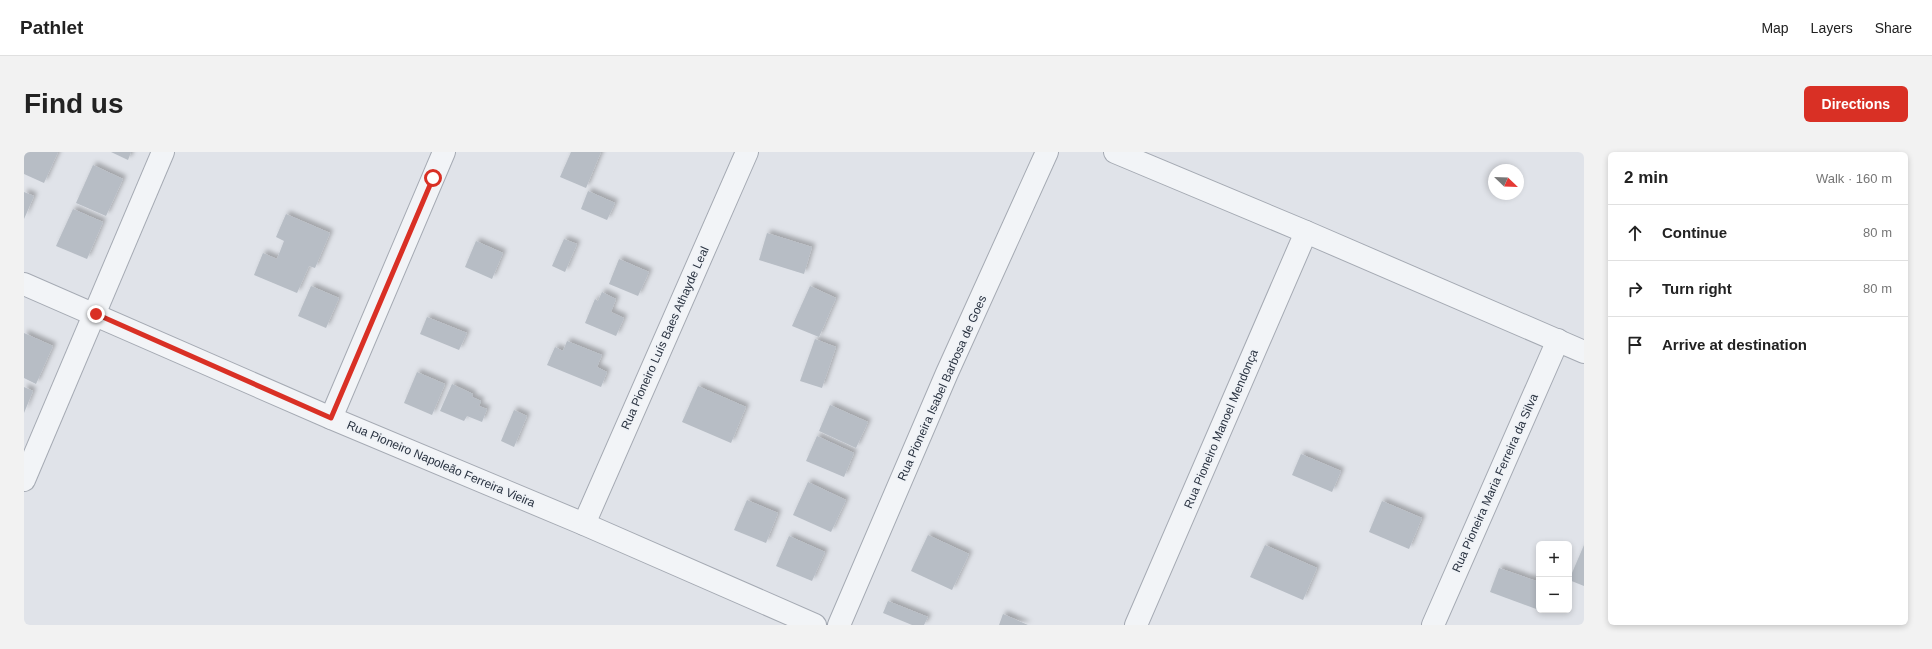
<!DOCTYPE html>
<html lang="en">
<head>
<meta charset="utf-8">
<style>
	:root { --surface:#fff; --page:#f2f2f2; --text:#222; --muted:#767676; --line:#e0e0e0; --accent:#d93025 }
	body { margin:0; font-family:Arial,sans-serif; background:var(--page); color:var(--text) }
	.controls { position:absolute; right:12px; bottom:12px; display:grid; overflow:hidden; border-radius:6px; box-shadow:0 2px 6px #0003 }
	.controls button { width:36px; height:36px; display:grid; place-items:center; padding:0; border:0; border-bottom:1px solid var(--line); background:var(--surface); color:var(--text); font:20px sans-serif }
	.compass { position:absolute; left:1464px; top:12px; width:36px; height:36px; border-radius:50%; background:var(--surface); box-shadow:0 2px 6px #0003; rotate:113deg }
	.stop { position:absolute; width:12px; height:12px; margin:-9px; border:3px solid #d93025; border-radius:50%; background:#fff }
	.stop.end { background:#d93025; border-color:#fff; box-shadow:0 1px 4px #0008 }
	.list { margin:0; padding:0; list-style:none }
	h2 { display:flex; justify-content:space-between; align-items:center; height:52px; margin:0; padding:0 16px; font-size:17px }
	h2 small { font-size:13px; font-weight:400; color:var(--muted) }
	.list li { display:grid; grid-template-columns:26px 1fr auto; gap:12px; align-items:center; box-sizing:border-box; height:56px; padding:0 16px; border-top:1px solid var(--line) }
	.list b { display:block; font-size:15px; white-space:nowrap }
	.list em { font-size:13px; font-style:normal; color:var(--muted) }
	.icon { flex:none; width:22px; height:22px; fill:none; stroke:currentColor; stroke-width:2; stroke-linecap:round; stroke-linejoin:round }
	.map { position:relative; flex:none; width:1560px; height:473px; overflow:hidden; border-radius:6px }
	header { display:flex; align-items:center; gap:24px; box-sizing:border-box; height:56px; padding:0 20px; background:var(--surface); border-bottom:1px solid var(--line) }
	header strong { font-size:19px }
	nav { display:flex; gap:22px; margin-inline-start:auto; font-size:14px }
	.intro { display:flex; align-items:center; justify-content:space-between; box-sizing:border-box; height:96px; padding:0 24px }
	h1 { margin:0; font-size:28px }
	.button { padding:10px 18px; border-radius:6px; background:var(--accent); color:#fff; font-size:14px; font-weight:700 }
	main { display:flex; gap:24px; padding:0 24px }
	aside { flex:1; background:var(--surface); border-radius:6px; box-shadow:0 2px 6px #0003 }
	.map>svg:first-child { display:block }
	.building { fill:#b7bdc5; filter:url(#shadow) }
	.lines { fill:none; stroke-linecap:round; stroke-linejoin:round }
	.minor-casing { stroke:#a5aab3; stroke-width:24 }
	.tertiary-casing { stroke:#a5aab3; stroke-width:24 }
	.minor { stroke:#f2f4f7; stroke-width:22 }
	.tertiary { stroke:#f2f4f7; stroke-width:22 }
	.route { stroke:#d93025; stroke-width:5 }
	.labels { text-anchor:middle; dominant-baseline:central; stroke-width:3.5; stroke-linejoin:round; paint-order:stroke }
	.street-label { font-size:12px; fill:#293240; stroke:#eff2f6 }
</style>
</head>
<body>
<header>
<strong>Pathlet</strong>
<nav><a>Map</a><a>Layers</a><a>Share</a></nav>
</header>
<div class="intro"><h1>Find us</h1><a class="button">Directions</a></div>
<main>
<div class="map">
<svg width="1560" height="473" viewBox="0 0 1560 473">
	<defs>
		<filter id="shadow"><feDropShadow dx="3.5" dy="-3.5" stdDeviation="2" flood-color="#0004"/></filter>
	</defs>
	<rect width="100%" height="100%" fill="#e0e3e9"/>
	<g class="building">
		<path d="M 0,0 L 34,0 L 20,31 L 0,22 Z"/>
		<path d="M 87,0 L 107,0 L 104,8 Z"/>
		<path d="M 547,0 L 577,0 L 562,36 L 536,25 Z"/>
		<path d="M 69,13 L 99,27 L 82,64 L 52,51 Z"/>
		<path d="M 564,39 L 591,51 L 583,68 L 557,57 Z"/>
		<path d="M 0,40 L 10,44 L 0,67 Z"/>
		<path d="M 49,57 L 79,70 L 63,107 L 32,94 Z"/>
		<path d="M 262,62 L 306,81 L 291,116 L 285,114 L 273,141 L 230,123 L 239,101 L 253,107 L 260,89 L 252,85 Z"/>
		<path d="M 743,81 L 788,95 L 780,122 L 735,108 Z"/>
		<path d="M 540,87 L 553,92 L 541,120 L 528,114 Z"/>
		<path d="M 452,89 L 479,101 L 468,127 L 441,115 Z"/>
		<path d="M 595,107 L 625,120 L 614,144 L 585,132 Z"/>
		<path d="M 287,134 L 315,146 L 302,176 L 274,164 Z"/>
		<path d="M 786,134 L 812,146 L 795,185 L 768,174 Z"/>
		<path d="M 578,140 L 592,147 L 587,160 L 600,166 L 592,184 L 561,171 L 571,147 L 574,149 Z"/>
		<path d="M 403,165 L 443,181 L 435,198 L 396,182 Z"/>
		<path d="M 0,181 L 29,194 L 12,232 L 0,226 Z"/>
		<path d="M 791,187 L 812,195 L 798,236 L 776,229 Z"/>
		<path d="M 543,189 L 578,203 L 573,215 L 583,220 L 577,235 L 523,213 L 531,195 L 539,199 Z"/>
		<path d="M 393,220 L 421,232 L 408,263 L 380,251 Z"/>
		<path d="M 428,232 L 449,242 L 448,245 L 457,249 L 455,254 L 463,257 L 458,270 L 443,264 L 440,269 L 416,259 Z"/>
		<path d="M 674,234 L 722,255 L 707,291 L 658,270 Z"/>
		<path d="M 0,235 L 9,239 L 0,261 Z"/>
		<path d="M 806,253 L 844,270 L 832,296 L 795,279 Z"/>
		<path d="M 490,258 L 503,264 L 490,295 L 477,289 Z"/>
		<path d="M 793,284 L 830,301 L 820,325 L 782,309 Z"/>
		<path d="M 1277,302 L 1317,319 L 1308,340 L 1268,323 Z"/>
		<path d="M 784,330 L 822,348 L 807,380 L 769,363 Z"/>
		<path d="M 723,348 L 754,361 L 742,391 L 710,378 Z"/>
		<path d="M 1358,349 L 1398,366 L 1385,397 L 1345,380 Z"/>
		<path d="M 904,383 L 945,402 L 928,438 L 887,419 Z"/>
		<path d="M 765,384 L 801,400 L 788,429 L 752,414 Z"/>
		<path d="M 1241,393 L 1293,416 L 1279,448 L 1226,425 Z"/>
		<path d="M 1560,393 L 1560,434 L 1545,428 Z"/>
		<path d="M 1475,416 L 1515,430 L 1515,458 L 1466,440 Z"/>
		<path d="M 864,449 L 904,465 L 900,473 L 888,473 L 859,461 Z"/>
		<path d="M 979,462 L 1004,473 L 975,473 Z"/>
	</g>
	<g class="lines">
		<g class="minor-casing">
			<g id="minor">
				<path d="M 0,132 L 307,266 L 560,372 L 791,473"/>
				<path d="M 307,266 L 420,0"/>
				<path d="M 0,328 L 139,0"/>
				<path d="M 560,372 L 723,0"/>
				<path d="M 815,473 L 923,221 L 1023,0"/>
				<path d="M 1112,473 L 1282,80"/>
				<path d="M 1409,473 L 1534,188"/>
			</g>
		</g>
		<g class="tertiary-casing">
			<path id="tertiary" d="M 1091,0 L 1282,80 L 1560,200"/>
		</g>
		<use href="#minor" class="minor"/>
		<use href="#tertiary" class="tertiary"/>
	</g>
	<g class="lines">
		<path class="route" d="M 72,162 L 307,266 L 409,26"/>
	</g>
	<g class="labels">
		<g class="street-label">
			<text transform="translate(641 186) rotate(-66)">Rua Pioneiro Luís Baes Athayde Leal</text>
			<text transform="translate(918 236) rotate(-66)">Rua Pioneira Isabel Barbosa de Goes</text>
			<text transform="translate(1197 277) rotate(-67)">Rua Pioneiro Manoel Mendonça</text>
			<text transform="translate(417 312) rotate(23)">Rua Pioneiro Napoleão Ferreira Vieira</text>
			<text transform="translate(1471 331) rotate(-66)">Rua Pioneira Maria Ferreira da Silva</text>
		</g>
	</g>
</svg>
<div class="controls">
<button>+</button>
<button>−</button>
</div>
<svg class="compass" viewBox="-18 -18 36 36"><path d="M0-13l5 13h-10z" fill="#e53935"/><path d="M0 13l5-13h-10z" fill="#767676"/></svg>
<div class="stop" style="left:409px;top:26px"></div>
<div class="stop end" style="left:72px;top:162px"></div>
</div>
<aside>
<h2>2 min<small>Walk · 160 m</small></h2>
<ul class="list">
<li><svg class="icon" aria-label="ahead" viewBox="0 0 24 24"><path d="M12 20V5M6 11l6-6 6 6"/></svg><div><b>Continue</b></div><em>80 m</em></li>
<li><svg class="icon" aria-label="right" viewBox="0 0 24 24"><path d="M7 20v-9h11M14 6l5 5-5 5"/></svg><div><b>Turn right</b></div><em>80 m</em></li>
<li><svg class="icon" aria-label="arrive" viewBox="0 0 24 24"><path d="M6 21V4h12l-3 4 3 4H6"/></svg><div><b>Arrive at destination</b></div></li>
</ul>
</aside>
</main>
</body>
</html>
